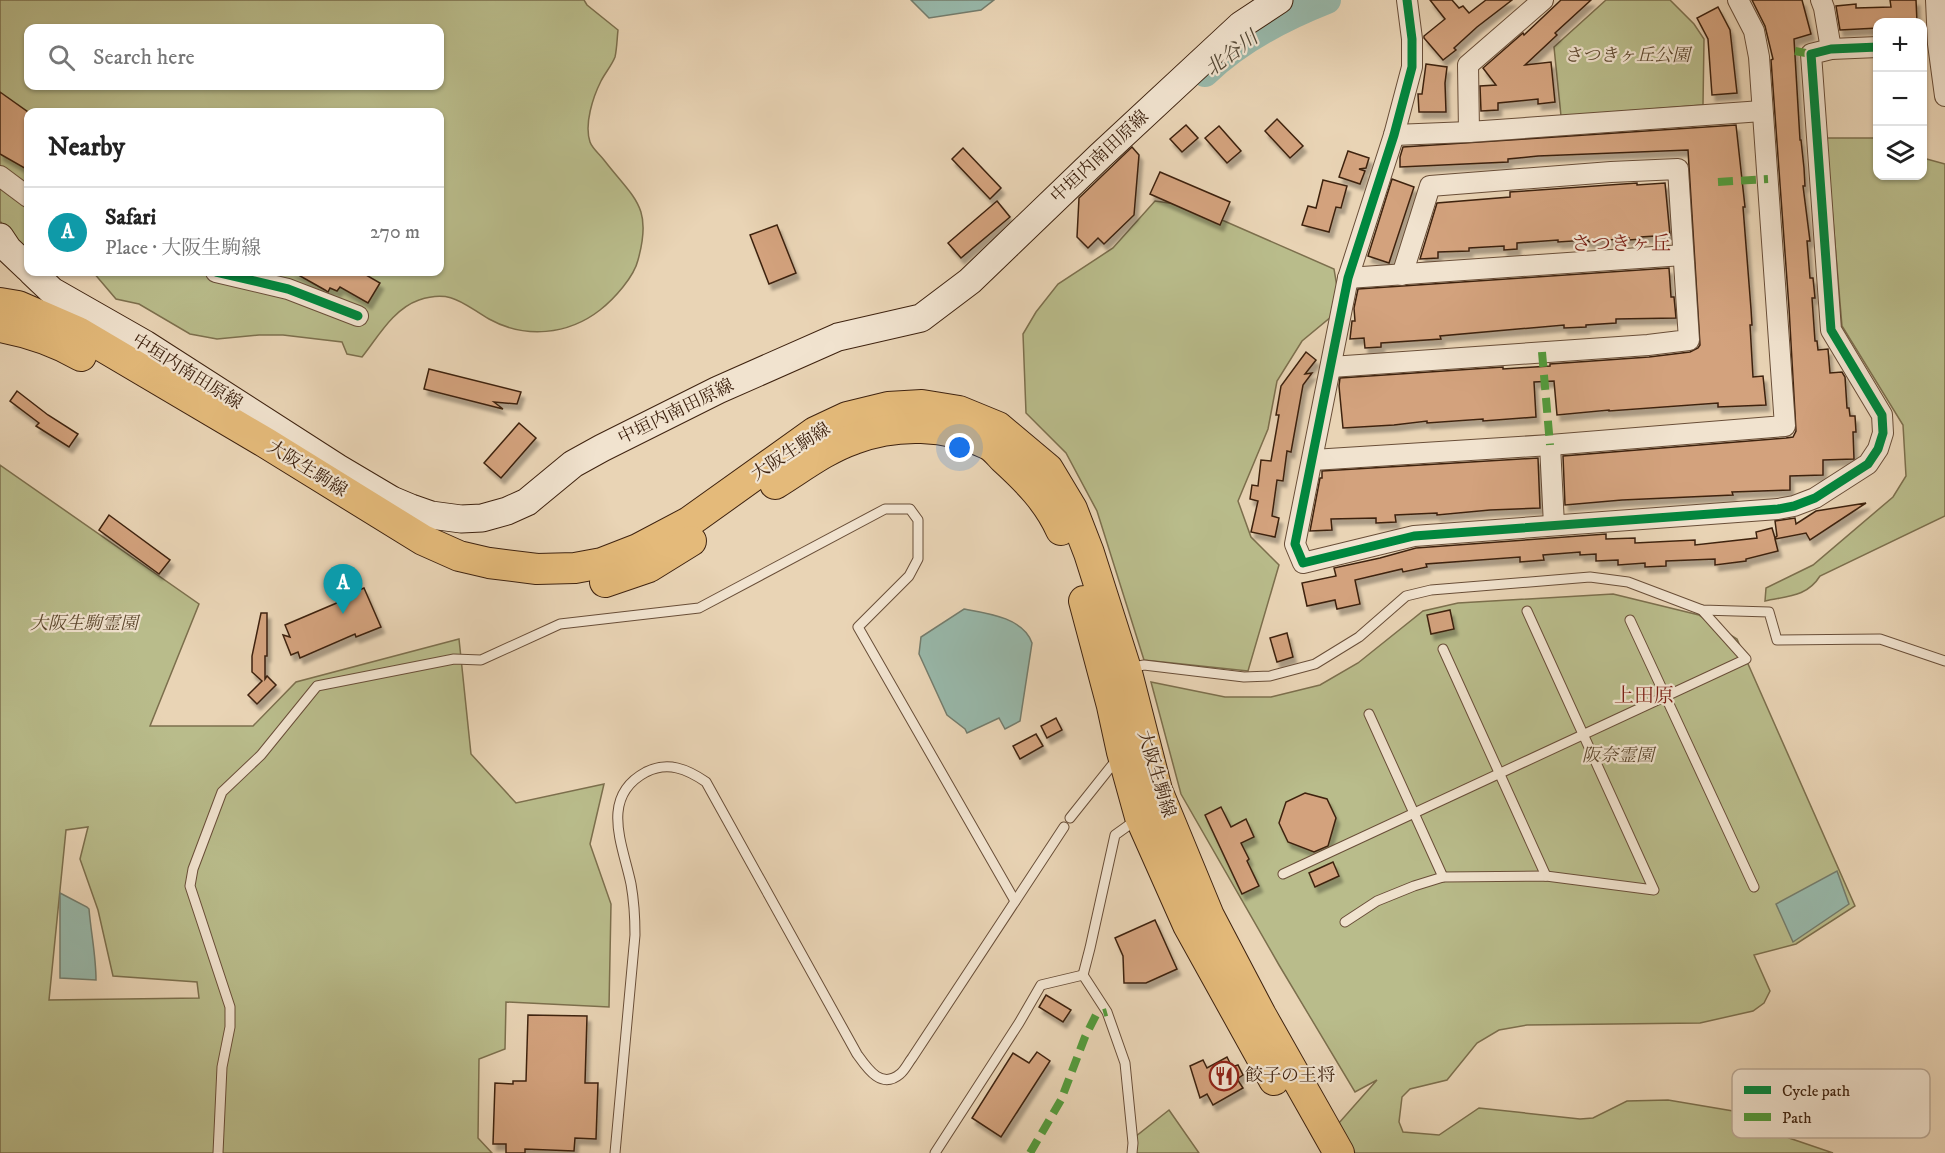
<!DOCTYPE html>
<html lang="en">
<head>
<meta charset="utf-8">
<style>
	:root { --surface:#fff; --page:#f6f6f6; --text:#222; --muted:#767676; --line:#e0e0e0; --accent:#8f2418 }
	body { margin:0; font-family:"IM FELL DW Pica","Noto Serif JP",serif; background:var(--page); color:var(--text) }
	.controls { position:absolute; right:18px; top:18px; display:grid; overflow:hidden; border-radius:12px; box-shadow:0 2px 4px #0004 }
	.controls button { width:54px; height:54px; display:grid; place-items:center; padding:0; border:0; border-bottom:2px solid var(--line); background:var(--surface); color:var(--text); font:30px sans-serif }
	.you { position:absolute; left:960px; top:448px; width:21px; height:21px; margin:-15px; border:4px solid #fff; border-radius:50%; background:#1a73e8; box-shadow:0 0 0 9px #1a73e833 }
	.badge { display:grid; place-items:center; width:39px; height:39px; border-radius:50%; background:var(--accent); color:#fff; font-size:20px; font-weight:700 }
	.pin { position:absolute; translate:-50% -50px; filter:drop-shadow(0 2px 3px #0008) }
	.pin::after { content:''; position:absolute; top:32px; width:21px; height:18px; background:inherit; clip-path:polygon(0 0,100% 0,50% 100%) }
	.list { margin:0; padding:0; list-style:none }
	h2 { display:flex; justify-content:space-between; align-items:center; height:78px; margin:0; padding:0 24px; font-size:26px }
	h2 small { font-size:20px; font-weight:400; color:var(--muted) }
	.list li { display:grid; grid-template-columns:39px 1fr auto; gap:18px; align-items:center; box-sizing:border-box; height:90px; padding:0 24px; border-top:2px solid var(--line) }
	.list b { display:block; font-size:22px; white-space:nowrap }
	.list p { margin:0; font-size:20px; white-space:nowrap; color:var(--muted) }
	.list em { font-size:20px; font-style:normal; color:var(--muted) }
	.icon { flex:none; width:33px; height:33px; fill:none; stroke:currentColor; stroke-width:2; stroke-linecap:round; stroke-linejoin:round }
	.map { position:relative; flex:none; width:1945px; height:1153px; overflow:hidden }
	.search { position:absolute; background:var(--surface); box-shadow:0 2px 4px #0004; left:24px; top:24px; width:420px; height:66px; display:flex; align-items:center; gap:15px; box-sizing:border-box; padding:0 21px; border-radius:12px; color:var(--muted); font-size:22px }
	.panel { position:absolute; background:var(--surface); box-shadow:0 2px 4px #0004; left:24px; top:108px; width:420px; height:168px; border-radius:12px }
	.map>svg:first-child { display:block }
	.green { fill:#b9bc8b; stroke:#7c6f4d; stroke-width:1.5; fill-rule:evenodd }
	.water { fill:#98b8aa; stroke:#747c6c; stroke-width:1.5 }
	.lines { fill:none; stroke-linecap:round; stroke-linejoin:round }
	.river { stroke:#98b8aa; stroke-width:28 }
	.building { fill:#d3a27d; stroke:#3e220f; stroke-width:1.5; filter:url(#shadow) }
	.service-casing { stroke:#694e38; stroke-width:11 }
	.minor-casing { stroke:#694e38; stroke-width:22 }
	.secondary-casing { stroke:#3e220f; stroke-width:29 }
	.primary-casing { stroke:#3e220f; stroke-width:32 }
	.service { stroke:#f1e3cf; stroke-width:9 }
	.minor { stroke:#f1e3cf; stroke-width:20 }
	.secondary { stroke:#f1e3cf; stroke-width:27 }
	.primary { stroke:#e4ba7a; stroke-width:30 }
	.quiet { stroke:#539b3c; stroke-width:8; stroke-dasharray:15 8; stroke-linecap:butt }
	.cycleway-casing { stroke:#f1e3cf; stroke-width:13 }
	.cycleway { stroke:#00873e; stroke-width:9 }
	.labels { text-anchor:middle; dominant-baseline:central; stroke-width:4.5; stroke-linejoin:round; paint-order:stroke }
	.park-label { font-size:18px; font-style:italic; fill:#5d482e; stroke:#f1e3cf }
	.street-label { font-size:18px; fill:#3e220f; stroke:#f1e3cf }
	.poi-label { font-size:18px; fill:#3e220f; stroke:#f1e3cf; text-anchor:start }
	.water-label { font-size:20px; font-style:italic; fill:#544836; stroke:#f1e3cf }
	.neighbourhood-label { font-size:20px; fill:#7a1f14; stroke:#f1e3cf }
	.key { fill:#f1e3cf; stroke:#bba995; stroke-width:1.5 }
	.key-label { font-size:16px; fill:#3e220f }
</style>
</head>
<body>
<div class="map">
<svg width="1945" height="1153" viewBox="0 0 1945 1153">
	<defs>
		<filter id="shadow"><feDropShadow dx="3.5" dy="6" stdDeviation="1.5" flood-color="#0004"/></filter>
	</defs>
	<rect width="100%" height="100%" fill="#e9d4b5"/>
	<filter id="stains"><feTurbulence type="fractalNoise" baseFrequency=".00333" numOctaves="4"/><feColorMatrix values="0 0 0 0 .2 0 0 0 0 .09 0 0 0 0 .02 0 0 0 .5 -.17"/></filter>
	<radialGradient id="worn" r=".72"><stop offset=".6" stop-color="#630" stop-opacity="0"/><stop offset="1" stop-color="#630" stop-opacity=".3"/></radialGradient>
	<g class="green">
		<path d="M 0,0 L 584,0 L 587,5 L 618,30 C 617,39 617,48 615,57 C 612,65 605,73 601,81 C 593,97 584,124 590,142 C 592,148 600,155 604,160 C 634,199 653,206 638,260 C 634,277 614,299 600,310 C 568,335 525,339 489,319 C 463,304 452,289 419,300 C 393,309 378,337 362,357 L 347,354 L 342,342 L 283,335 L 259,335 L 217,339 L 190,334 L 139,304 L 116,299 L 93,272 L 440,272 L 440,112 L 28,112 L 28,252 L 8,232 L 0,221 ZM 28,28 L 440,28 L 440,86 L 28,86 Z"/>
		<path d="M 1606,0 L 1670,0 L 1694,24 L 1704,39 L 1703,105 L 1561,116 L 1554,47 Z"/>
		<path d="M 1826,138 L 1877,138 L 1878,176 L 1922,176 L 1923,158 L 1945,164 L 1945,516 L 1820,576 C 1807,597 1787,596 1765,601 L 1766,588 L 1813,565 L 1893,497 L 1906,476 L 1903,425 L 1842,326 Z"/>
		<path d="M 1155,201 L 1190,206 L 1334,269 L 1338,293 L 1332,316 L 1302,341 L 1277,381 L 1268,429 L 1238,501 L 1251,537 L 1279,565 L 1248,671 L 1144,660 L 1097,511 L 1066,453 L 1026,413 L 1023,334 L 1036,312 L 1058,284 L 1113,248 Z"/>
		<path d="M 0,465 L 199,604 L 150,726 L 253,726 L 296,682 L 459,639 L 471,754 L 516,803 L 604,784 L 590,844 L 611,904 L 609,1007 L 506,1002 L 505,1049 L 479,1059 L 478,1138 L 492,1153 L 0,1153 ZM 88,827 L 80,859 L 98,910 L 113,976 L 197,982 L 199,998 L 49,1000 L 66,830 Z"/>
		<path d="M 1613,594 L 1699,615 L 1737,639 L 1855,906 L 1796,944 L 1754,955 L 1770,991 L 1764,1003 L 1753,1011 L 1700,1023 L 1527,1025 L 1499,1030 L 1477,1043 L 1447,1080 L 1410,1089 L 1402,1097 L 1399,1122 L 1403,1132 L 1439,1135 L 1479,1108 L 1580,1119 L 1593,1118 L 1627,1101 L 1668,1100 L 1745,1113 L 1789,1138 L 1833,1153 L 1355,1153 L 1338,1124 L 1377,1080 L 1355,1092 L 1279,965 L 1181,794 L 1151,682 L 1225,697 L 1271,697 L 1320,685 L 1358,663 L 1423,611 L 1458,603 Z"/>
		<path d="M 1169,1110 L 1199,1153 L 1130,1153 L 1135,1137 Z"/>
	</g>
	<g class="water">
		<path d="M 911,0 L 994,0 L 981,10 L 929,18 Z"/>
		<path d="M 964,609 C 987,613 1024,618 1032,643 L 1020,721 L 1005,729 L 999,718 L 967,733 L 965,729 L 947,715 L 919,654 L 921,637 Z"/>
		<path d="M 1837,871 L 1849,904 L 1793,942 L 1776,904 Z"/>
		<path d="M 60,893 L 87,907 L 89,909 C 91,933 96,956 96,980 L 60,978 Z"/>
	</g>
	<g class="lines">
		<path class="river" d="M 1205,73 C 1239,40 1284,17 1327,0"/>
	</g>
	<g class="building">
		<path d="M 1430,0 L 1452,0 L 1459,8 L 1463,6 L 1469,13 L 1486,0 L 1512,0 L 1477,27 L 1454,48 L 1456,50 L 1443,60 L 1424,38 L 1424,36 L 1445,19 Z"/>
		<path d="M 1561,0 L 1591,0 L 1555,33 L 1557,35 L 1525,65 L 1551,62 L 1555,102 L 1538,104 L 1538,99 L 1498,103 L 1498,110 L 1481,111 L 1480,86 L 1496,85 L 1483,68 L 1523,33 L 1524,35 Z"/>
		<path d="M 1752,0 L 1802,0 L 1811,34 L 1794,39 L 1800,140 L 1801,140 L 1804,168 L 1805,186 L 1803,186 L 1810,241 L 1807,241 L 1810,278 L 1813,278 L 1815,298 L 1812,298 L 1815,341 L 1817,341 L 1818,350 L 1828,349 L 1830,373 L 1842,372 L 1845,377 L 1847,408 L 1849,408 L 1850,416 L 1855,416 L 1856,432 L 1853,432 L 1854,459 L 1823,460 L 1823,475 L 1790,476 L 1790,490 L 1732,492 L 1733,495 L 1622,500 L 1565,505 L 1563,456 L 1786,438 L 1793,437 L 1796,431 L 1789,308 L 1771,60 L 1773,59 L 1765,26 Z"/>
		<path d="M 1890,0 L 1916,0 L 1917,22 L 1878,22 L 1878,28 L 1840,30 L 1836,6 L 1856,4 L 1856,8 L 1891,7 Z"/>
		<path d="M 1718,7 L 1730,30 L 1737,93 L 1712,95 L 1708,39 L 1697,18 Z"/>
		<path d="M 1426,64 L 1447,67 L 1445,83 L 1446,112 L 1419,112 L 1418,94 L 1422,94 Z"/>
		<path d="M 0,92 L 28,112 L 28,170 L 0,154 Z"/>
		<path d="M 1277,119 L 1303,146 L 1290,158 L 1265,131 Z"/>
		<path d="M 1186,125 L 1198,138 L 1182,152 L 1170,139 Z"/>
		<path d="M 1736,125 L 1745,207 L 1743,207 L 1751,309 L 1752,325 L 1750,325 L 1753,377 L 1763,376 L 1766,405 L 1718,407 L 1718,403 L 1609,411 L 1609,410 L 1557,415 L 1554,381 L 1534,382 L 1536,417 L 1483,421 L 1483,419 L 1427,423 L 1427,421 L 1394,425 L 1343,428 L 1339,386 L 1340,378 L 1503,367 L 1503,369 L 1550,366 L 1550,364 L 1649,357 L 1690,352 L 1698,348 L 1700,345 L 1688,150 L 1538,156 L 1508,159 L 1508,162 L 1400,167 L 1400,157 L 1403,147 Z"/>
		<path d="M 1219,126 L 1241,151 L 1227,163 L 1205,138 Z"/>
		<path d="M 1132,147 L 1139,155 L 1134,215 L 1104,244 L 1098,238 L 1088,248 L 1077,237 L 1079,198 Z"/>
		<path d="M 963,148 L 1001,188 L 990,199 L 952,159 Z"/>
		<path d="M 1348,151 L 1369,158 L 1366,168 L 1359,169 L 1365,171 L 1360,184 L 1339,177 Z"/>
		<path d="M 1160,172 L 1230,202 L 1220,225 L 1150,194 Z"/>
		<path d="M 1392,179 L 1414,187 L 1389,263 L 1368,256 Z"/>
		<path d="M 1323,180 L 1347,186 L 1341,208 L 1336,207 L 1329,232 L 1302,225 L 1308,206 L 1316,208 Z"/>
		<path d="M 1637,183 L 1637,185 L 1665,183 L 1670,235 L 1641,237 L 1641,239 L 1629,240 L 1629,238 L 1588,242 L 1588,240 L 1558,242 L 1558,240 L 1517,243 L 1517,249 L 1504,250 L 1504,246 L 1469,248 L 1469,251 L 1438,252 L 1438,258 L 1420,259 L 1437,203 L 1510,197 L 1510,192 Z"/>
		<path d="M 997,201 L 1010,217 L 961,258 L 948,243 Z"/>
		<path d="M 777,225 L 796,273 L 769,284 L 750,235 Z"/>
		<path d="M 1669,268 L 1671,297 L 1674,297 L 1676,318 L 1616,319 L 1616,323 L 1586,325 L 1586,327 L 1564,328 L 1564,325 L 1440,336 L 1441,339 L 1381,343 L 1381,347 L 1365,348 L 1364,338 L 1350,339 L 1352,321 L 1355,321 L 1354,308 L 1358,289 Z"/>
		<path d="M 293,272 L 361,272 L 380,283 L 368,303 L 340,287 L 337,291 L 330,288 L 328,292 L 325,290 Z"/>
		<path d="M 1306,352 L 1316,360 L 1305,374 L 1312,373 L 1303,385 L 1291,452 L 1287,451 L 1283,481 L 1277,480 L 1272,516 L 1279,518 L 1275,537 L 1251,532 L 1258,501 L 1250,499 L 1252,485 L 1258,486 L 1261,460 L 1271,461 L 1279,415 L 1276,415 L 1281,386 Z"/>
		<path d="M 429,369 L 521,392 L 517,404 L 494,402 L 503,409 L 424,389 Z"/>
		<path d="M 17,391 L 48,415 L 78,434 L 69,447 L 36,426 L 39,423 L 10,401 Z"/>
		<path d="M 519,423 L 536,438 L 501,478 L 484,463 Z"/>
		<path d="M 1538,458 L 1540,508 L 1490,510 L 1437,515 L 1437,513 L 1395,515 L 1396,522 L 1376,523 L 1376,518 L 1331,519 L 1332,530 L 1310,531 L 1320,478 L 1322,478 L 1322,471 Z"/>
		<path d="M 1866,503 L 1810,540 L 1806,533 L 1775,539 L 1778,551 L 1746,559 L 1746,561 L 1715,565 L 1715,559 L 1666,561 L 1666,566 L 1645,567 L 1645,563 L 1618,565 L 1618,560 L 1596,561 L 1596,554 L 1580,555 L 1580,552 L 1543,555 L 1544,560 L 1520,562 L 1520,557 L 1426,564 L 1427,567 L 1403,572 L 1402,569 L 1355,580 L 1360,604 L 1337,609 L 1335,600 L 1307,606 L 1302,583 L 1336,576 L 1334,568 L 1380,558 L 1416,548 L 1606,534 L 1606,539 L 1635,538 L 1635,543 L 1695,540 L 1695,545 L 1757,538 L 1756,532 L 1772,528 L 1775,538 L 1777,536 L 1775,521 L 1795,518 L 1796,524 L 1816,511 Z"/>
		<path d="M 109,515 L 170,560 L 159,574 L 99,530 Z"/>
		<path d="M 364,588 L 381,627 L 356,637 L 355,634 L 300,658 L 298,652 L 291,655 L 283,635 L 290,637 L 285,625 L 339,602 L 338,599 Z"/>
		<path d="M 1450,610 L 1454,629 L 1431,634 L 1427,615 Z"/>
		<path d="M 261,613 L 267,613 L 267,656 L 265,656 L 265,679 L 267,676 L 276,685 L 257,704 L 248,695 L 262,681 L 252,672 L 252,656 Z"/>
		<path d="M 1287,633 L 1293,657 L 1277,662 L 1270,638 Z"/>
		<path d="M 1056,718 L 1062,730 L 1047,738 L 1041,726 Z"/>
		<path d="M 1036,734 L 1043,746 L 1020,759 L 1013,746 Z"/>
		<path d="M 1305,793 L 1327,799 L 1336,818 L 1328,846 L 1314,852 L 1288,842 L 1279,823 L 1286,802 Z"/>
		<path d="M 1221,807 L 1231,827 L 1246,819 L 1254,837 L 1241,843 L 1249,859 L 1247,861 L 1259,886 L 1242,894 L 1205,815 Z"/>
		<path d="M 1333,862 L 1339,876 L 1315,887 L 1309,873 Z"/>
		<path d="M 1155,920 L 1177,969 L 1146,983 L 1124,983 L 1123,956 L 1115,938 Z"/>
		<path d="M 1046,995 L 1071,1010 L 1063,1022 L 1039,1007 Z"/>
		<path d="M 528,1015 L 587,1016 L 585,1083 L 598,1083 L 596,1139 L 575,1138 L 574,1151 L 525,1149 L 525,1153 L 506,1153 L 506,1144 L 493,1144 L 495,1083 L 513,1084 L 513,1081 L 526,1081 Z"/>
		<path d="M 1037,1052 L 1050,1061 L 1001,1137 L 972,1118 L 1013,1053 L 1029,1063 Z"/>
		<path d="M 1227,1057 L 1232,1067 L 1238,1065 L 1243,1075 L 1237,1079 L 1243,1088 L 1213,1105 L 1207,1094 L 1200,1098 L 1190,1066 L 1203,1060 L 1207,1068 Z"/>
	</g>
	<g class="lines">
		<g class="service-casing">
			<g id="service">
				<path d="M 1630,620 L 1754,887"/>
				<path d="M 1443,649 L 1546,876"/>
				<path d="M 1129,668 L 1144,665 L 1244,677 L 1270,676 L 1315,664 L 1359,637 L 1406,596 L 1431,590 L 1590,577 L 1628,582 L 1702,610 L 1769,612 L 1777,640 L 1880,639 L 1945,661"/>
				<path d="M 1369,714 L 1443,877"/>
				<path d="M 1070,818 L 1117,759"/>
				<path d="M 1283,874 L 1746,659 L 1702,610"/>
				<path d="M 1345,922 L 1377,901 L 1414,886 L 1443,877 L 1546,876 L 1654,890 L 1527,611"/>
				<path d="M 218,1153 L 222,1067 L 230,1027 L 230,1007 L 190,886 L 193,869 L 222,792 L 261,755 L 317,686 L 454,659 L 481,660 L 560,624 L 699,608 L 885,509 L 910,509 L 918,520 L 918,559 L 909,576 L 858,627 L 1015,901"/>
				<path d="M 615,1153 L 635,935 C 635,918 634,901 631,884 C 623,845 599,797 646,772 C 668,761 687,769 706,782 L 857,1054 C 867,1068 881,1090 900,1074 C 905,1070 908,1063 912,1058 L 1064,827"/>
				<path d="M 935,1153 L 1019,1023 L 1041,985 L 1083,975"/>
				<path d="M 1132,1153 L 1133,1143 L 1125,1063 L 1107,1012 L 1083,975 L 1090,948 L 1115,835 L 1136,820"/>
			</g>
		</g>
		<g class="minor-casing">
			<g id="minor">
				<path d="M 1407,0 L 1412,39 L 1412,67 L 1394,135 L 1348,278 L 1295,544 L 1303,563 L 1414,536 L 1778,509 L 1794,506 L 1815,498 L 1868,464 L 1878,449 L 1883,433 L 1882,415 L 1831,330 L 1811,54 L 1831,49 L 1878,47"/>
				<path d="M 1821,0 L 1824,8 L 1831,49"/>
				<path d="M 1936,0 L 1938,44 L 1945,96"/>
				<path d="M 1469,132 L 1468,65 L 1543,0"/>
				<path d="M 1394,135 L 1469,132 L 1762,111"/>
				<path d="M 0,176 L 28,197"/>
				<path d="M 216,272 L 288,289 L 358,316"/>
				<path d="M 1348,278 L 1683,255"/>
				<path d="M 1331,367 L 1648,345 L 1689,340 L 1678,169 L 1611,172 L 1430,186 L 1402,275"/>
				<path d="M 1550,445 L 1554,525"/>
				<path d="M 1313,460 L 1550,445 L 1785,426 L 1759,57 L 1754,31 L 1738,0"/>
			</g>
		</g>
		<g class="secondary-casing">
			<g id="secondary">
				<path d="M 0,237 L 8,249 L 28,268"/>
				<path d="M 32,272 L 52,291 L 145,344 L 338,468 L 392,500 L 411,508 L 431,515 L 461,519 L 482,518 L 507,511 L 527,502 L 573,464 L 602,448 L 718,390 L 838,337 L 921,318 L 970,281 L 1100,156 L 1241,25 L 1279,0"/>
			</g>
		</g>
		<g class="primary-casing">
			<g id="primary">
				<path d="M 0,303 L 18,306 L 78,332 L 266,443 L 423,540 L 459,556 L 489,563 L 537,569 L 575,568 L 602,563 L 638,549 L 689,522 L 815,432 L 847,417 L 888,407 L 922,405 L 959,411 L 998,427 L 1048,469 L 1072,509 L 1089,553 L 1126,669 L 1157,790 L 1209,916 L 1261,1015 L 1339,1153"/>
				<path d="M 0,327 C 27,332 57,342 81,356"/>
				<path d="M 775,484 C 801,468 825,449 854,439 C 896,423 947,424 987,444 C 994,447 999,454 1004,459 C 1027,480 1048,501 1061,530"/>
				<path d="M 605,582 L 649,567 L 691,541"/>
				<path d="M 1084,601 L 1112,706 L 1122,752 L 1140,817 L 1188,925 L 1274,1080"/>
			</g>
		</g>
		<use href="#service" class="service"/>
		<use href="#minor" class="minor"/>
		<use href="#secondary" class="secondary"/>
		<use href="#primary" class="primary"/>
		<g class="quiet">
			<path d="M 1795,51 L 1811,54"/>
			<path d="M 1718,182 L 1768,179"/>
			<path d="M 1542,352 L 1550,445"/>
			<path d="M 1030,1153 L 1061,1100 L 1085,1037 L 1096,1015 L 1107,1012"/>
		</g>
		<g class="cycleway-casing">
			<g id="cycleway">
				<path d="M 1407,0 L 1412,39 L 1412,67 L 1394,135 L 1348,278 L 1295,544 L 1303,563 L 1414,536 L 1778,509 L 1794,506 L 1815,498 L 1868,464 L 1878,449 L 1883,433 L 1882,415 L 1831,330 L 1811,54 L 1831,49 L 1878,47"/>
				<path d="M 216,272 L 288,289 L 358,316"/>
			</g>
		</g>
		<use href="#cycleway" class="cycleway"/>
	</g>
	<defs>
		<g id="restaurant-ring" transform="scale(1.5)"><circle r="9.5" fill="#f1e3cf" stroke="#8f2418" stroke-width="1.5"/><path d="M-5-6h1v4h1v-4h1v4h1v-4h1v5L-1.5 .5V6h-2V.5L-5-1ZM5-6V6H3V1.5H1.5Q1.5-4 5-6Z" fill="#8f2418"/></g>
	</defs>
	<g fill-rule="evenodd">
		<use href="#restaurant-ring" x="1224" y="1076"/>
	</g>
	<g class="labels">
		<g class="park-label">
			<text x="1627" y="56">さつきヶ丘公園</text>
			<text x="84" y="624">大阪生駒霊園</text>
			<text x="1618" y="756">阪奈霊園</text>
		</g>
		<g class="street-label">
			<text transform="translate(1100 157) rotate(-43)">中垣内南田原線</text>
			<text transform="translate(187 372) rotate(32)">中垣内南田原線</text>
			<text transform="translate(676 412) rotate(-26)">中垣内南田原線</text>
			<text transform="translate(791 452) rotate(-33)">大阪生駒線</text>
			<text transform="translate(307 469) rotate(32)">大阪生駒線</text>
			<text transform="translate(1156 774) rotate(73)">大阪生駒線</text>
		</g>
		<g class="poi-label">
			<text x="1245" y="1076">餃子の王将</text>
		</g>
		<g class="water-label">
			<text transform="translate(1232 54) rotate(-37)">北谷川</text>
		</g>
		<g class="neighbourhood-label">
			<text x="1621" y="244">さつきヶ丘</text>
			<text x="1644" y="696">上田原</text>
		</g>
	</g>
	<rect x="1732" y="1069" width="198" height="69" rx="9" class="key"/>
	<rect x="1744" y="1086" width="27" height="8" fill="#00873e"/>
	<rect x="1744" y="1113" width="27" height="8" fill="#539b3c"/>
	<g class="key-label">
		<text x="1782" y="1096">Cycle path</text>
		<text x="1782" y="1123">Path</text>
	</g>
	<rect width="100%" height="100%" filter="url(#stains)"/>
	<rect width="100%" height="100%" fill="url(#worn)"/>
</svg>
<div class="controls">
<button>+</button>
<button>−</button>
<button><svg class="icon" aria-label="layers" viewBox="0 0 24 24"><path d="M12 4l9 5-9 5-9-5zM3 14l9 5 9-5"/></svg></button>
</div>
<div class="you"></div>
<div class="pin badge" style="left:343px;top:614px;background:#0f9aa8">A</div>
<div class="search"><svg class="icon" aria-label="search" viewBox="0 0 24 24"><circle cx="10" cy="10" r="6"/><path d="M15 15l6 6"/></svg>Search here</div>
<section class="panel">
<h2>Nearby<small></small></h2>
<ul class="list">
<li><span class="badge" style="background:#0f9aa8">A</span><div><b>Safari</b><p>Place · 大阪生駒線</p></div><em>270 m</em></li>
</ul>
</section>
</div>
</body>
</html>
